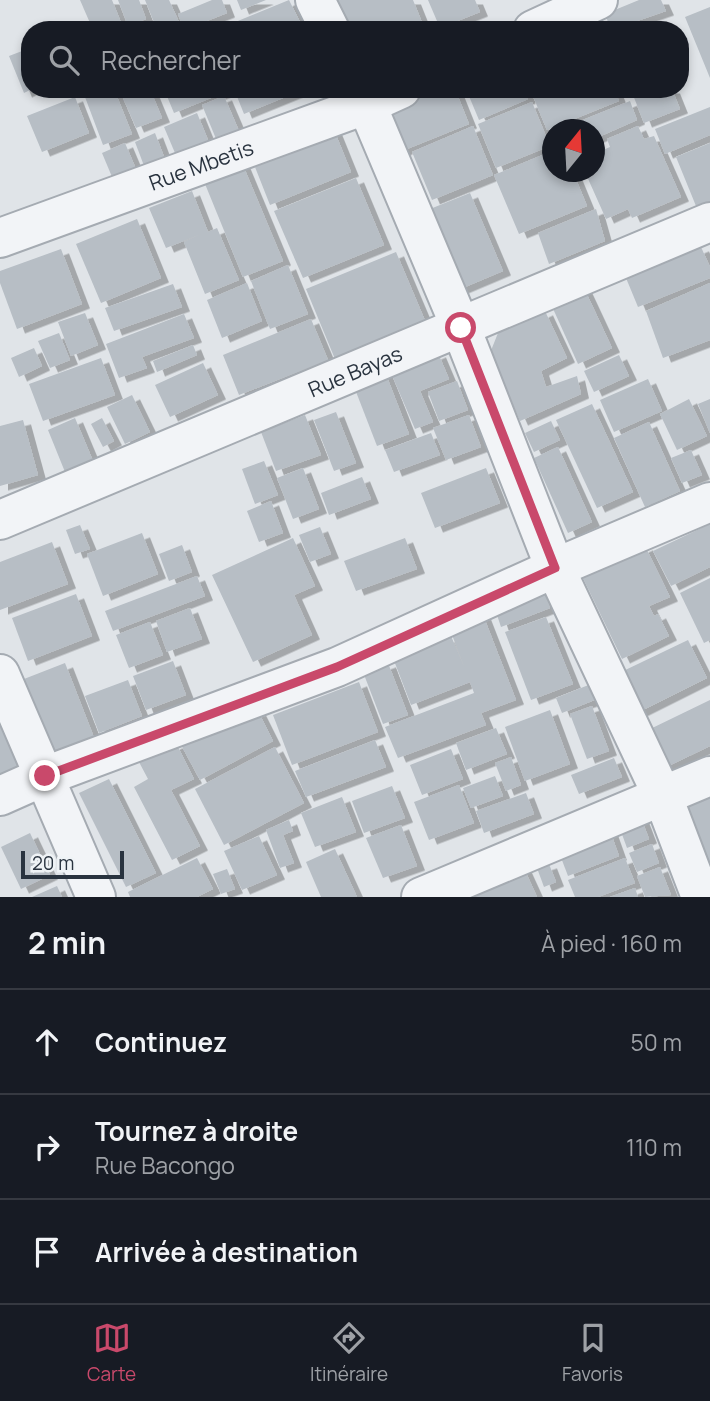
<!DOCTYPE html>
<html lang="fr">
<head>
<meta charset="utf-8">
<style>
	:root { --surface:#171b24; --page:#242831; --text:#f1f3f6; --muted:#9ea1a6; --line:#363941; --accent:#c9496b }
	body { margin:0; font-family:Manrope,sans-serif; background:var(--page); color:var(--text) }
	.compass { position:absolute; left:542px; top:119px; width:63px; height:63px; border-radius:50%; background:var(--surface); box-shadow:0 4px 10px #0003; rotate:18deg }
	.scale { position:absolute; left:21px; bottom:18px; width:103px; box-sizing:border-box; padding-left:7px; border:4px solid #29333f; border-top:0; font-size:19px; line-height:24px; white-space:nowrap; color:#29333f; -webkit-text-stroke:5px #eff3f6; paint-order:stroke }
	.stop { position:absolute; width:21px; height:21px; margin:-16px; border:5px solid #c9496b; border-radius:50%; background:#fff }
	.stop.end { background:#c9496b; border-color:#fff; box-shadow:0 2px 7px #0008 }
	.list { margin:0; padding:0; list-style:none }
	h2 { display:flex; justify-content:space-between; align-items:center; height:91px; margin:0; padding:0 28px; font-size:30px }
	h2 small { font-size:23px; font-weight:400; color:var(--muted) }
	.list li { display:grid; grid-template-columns:46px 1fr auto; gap:21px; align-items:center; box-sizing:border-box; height:105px; padding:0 28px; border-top:2px solid var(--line) }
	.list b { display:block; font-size:26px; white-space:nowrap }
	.list p { margin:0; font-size:23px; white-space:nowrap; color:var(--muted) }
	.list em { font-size:23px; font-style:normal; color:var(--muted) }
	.icon { flex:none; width:38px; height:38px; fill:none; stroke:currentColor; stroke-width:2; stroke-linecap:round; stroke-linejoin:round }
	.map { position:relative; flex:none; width:710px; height:897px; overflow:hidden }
	.search { position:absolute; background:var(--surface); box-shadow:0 4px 10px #0003; left:21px; right:21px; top:21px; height:77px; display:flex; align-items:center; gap:18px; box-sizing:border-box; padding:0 24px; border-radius:28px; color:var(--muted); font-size:26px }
	.sheet { height:406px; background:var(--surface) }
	nav { display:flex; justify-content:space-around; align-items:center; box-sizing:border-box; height:98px; border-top:2px solid var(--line); background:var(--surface); font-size:19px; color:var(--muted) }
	nav a { display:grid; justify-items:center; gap:4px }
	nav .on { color:var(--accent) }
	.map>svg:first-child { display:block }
	.building { fill:#b7bec5; filter:url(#shadow) }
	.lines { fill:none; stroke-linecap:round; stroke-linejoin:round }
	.street-casing { stroke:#a5abb2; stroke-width:42 }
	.street { stroke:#f2f4f7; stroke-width:38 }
	.route { stroke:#c9496b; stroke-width:9 }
	.labels { text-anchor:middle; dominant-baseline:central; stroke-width:5; stroke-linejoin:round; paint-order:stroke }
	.street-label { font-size:21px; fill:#29333f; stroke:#eff3f6 }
</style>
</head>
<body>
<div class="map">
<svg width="710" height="897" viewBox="0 0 710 897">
	<defs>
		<filter id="shadow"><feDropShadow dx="8" dy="4.5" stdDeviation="0" flood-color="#0004"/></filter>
	</defs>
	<rect width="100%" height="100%" fill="#e0e4e8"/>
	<g class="building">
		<path d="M 80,0 L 112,0 L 122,25 L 110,30 L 93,30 Z"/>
		<path d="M 118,0 L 139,0 L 146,19 L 128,26 Z"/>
		<path d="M 145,0 L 169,0 L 179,22 L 157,30 Z"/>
		<path d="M 212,0 L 222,0 L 227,13 L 184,30 L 178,14 Z"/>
		<path d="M 237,0 L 266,0 L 241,10 Z"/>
		<path d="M 289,0 L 304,30 L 216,30 Z"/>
		<path d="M 327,0 L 413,0 L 425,30 L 339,30 Z"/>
		<path d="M 428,0 L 475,0 L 480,12 L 440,28 Z"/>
		<path d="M 639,0 L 661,0 L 666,11 L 611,30 L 605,14 Z"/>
		<path d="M 710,7 L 710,78 L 685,17 Z"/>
		<path d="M 30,48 L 30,90 L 24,93 L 9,56 Z"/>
		<path d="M 82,89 L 114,89 L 132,134 L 103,145 Z"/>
		<path d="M 150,89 L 162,118 L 136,128 L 120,91 Z"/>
		<path d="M 164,89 L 221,89 L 223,93 L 174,113 Z"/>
		<path d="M 234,89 L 305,89 L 244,114 Z"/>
		<path d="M 431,89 L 455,89 L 469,124 L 402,151 L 384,108 Z"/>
		<path d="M 466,89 L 524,89 L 528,99 L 479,120 Z"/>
		<path d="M 530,89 L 614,89 L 619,101 L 547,130 Z"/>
		<path d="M 648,89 L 672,89 L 680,109 L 644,123 L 633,95 Z"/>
		<path d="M 224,96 L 242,138 L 219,146 L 202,105 Z"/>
		<path d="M 75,97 L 89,133 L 42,152 L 27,116 Z"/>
		<path d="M 630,101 L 637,120 L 594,139 L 594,130 L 558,130 Z"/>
		<path d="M 532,102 L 550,146 L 496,168 L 478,124 Z"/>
		<path d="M 710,107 L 710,135 L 665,154 L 655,129 Z"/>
		<path d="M 197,113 L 208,140 L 175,153 L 164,127 Z"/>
		<path d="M 473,126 L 493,175 L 432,200 L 412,152 Z"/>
		<path d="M 638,126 L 644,139 L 654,136 L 681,197 L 632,218 L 628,209 L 606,219 L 585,172 L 594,172 L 594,154 L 610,147 L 607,139 Z"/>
		<path d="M 334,130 L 351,172 L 270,205 L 253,162 Z"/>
		<path d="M 155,133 L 166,162 L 146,171 L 135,142 Z"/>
		<path d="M 125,143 L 138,174 L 115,184 L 102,153 Z"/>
		<path d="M 710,143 L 710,201 L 696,206 L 676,157 Z"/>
		<path d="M 552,151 L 552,172 L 573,172 L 587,206 L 519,234 L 494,175 Z"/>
		<path d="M 242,163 L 283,261 L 243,277 L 203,179 Z"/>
		<path d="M 356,178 L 384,245 L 303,278 L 274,211 Z"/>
		<path d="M 192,191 L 208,232 L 217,228 L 239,280 L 205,294 L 184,242 L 201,234 L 166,248 L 149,208 Z"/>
		<path d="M 470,193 L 503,271 L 458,290 L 425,211 Z"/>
		<path d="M 596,209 L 605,241 L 549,264 L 538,233 Z"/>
		<path d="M 137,219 L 161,278 L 101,303 L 76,244 Z"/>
		<path d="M 701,247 L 710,267 L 710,278 L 638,307 L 626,278 Z"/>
		<path d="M 61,249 L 82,304 L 17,329 L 0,283 L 0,271 Z"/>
		<path d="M 396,252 L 426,323 L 335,359 L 306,289 Z"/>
		<path d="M 288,265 L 308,314 L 270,329 L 251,281 Z"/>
		<path d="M 247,283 L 262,321 L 222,338 L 207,300 Z"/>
		<path d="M 710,283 L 710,340 L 663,358 L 646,311 Z"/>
		<path d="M 173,284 L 182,307 L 114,331 L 105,308 Z"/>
		<path d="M 583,286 L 612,348 L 578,364 L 550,302 Z"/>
		<path d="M 545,311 L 567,358 L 541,371 L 546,387 L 577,376 L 581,394 L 520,421 L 490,353 L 498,333 Z"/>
		<path d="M 85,313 L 98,345 L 71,356 L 58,322 Z"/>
		<path d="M 184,314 L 194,338 L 142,357 L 147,368 L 119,378 L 106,344 Z"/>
		<path d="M 311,319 L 328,360 L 239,395 L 223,355 Z"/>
		<path d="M 59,333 L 70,360 L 50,368 L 38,341 Z"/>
		<path d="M 193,345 L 197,355 L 157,372 L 153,361 Z"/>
		<path d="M 34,348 L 42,366 L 19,377 L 11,358 Z"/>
		<path d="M 438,353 L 449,379 L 420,391 L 433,422 L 415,429 L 391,373 Z"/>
		<path d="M 619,355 L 629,376 L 594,392 L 584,371 Z"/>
		<path d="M 101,358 L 115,395 L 43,421 L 29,384 Z"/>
		<path d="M 203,363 L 218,395 L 170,417 L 155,385 Z"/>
		<path d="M 385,372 L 409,434 L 377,446 L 353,384 Z"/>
		<path d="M 648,379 L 662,411 L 614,432 L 600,400 Z"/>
		<path d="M 457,381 L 468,410 L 439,421 L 428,392 Z"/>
		<path d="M 132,395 L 150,432 L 125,444 L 107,407 Z"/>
		<path d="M 689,399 L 707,436 L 677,450 L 660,414 Z"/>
		<path d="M 710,399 L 710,433 L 698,404 Z"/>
		<path d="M 592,404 L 633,492 L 597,508 L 556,420 Z"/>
		<path d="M 336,412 L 356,463 L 334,471 L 314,420 Z"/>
		<path d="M 305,415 L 321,455 L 276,471 L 261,432 Z"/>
		<path d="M 469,415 L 481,447 L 446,460 L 433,428 Z"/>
		<path d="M 75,418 L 93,461 L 65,472 L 48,430 Z"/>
		<path d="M 102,418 L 114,441 L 103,447 L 91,424 Z"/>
		<path d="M 23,420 L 38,475 L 0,486 L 0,426 Z"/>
		<path d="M 551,421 L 560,440 L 534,452 L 525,433 Z"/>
		<path d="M 649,422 L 680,491 L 645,507 L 614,438 Z"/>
		<path d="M 431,433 L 440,455 L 394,472 L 385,450 Z"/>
		<path d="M 558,447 L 592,522 L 568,533 L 534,458 Z"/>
		<path d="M 691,450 L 702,475 L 682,483 L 671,458 Z"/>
		<path d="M 264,461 L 278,495 L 255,504 L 242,469 Z"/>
		<path d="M 303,468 L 319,509 L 293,519 L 277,478 Z"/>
		<path d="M 486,468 L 500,503 L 435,528 L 421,493 Z"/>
		<path d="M 362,477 L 371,499 L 329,515 L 321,493 Z"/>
		<path d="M 271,501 L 283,533 L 259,542 L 247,511 Z"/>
		<path d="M 710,524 L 710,567 L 671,586 L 653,551 Z"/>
		<path d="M 80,525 L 90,549 L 75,554 L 66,530 Z"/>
		<path d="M 320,527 L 331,554 L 310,562 L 299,535 Z"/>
		<path d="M 142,533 L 158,574 L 103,596 L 87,554 Z"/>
		<path d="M 293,538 L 315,586 L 294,595 L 312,635 L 253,662 L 212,575 Z"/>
		<path d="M 405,538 L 417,569 L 356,591 L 344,561 Z"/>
		<path d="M 52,542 L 68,584 L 0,610 L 0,562 Z"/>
		<path d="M 182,545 L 192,572 L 169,581 L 159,554 Z"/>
		<path d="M 645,546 L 670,597 L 649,606 L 654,616 L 658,614 L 669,636 L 622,659 L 582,576 Z"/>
		<path d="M 197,576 L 205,596 L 113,631 L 105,611 Z"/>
		<path d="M 710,578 L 710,640 L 704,643 L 680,593 Z"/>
		<path d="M 544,590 L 550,608 L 501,627 L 495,609 Z"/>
		<path d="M 76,594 L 92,636 L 28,661 L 12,618 Z"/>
		<path d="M 190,608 L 202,639 L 167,652 L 156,621 Z"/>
		<path d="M 483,615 L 516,700 L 481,713 L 486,725 L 398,758 L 385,727 L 474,693 L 470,682 L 411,705 L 393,658 L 451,636 L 465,669 L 449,627 Z"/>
		<path d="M 546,617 L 573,684 L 531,700 L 505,632 Z"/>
		<path d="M 150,622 L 163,655 L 129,668 L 116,635 Z"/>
		<path d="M 688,640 L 707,678 L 639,712 L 619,673 Z"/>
		<path d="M 173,661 L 186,695 L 146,710 L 133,676 Z"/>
		<path d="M 65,663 L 95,740 L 53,755 L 24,679 Z"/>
		<path d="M 388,663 L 408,715 L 383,724 L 363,672 Z"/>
		<path d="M 128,680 L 142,716 L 99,733 L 85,696 Z"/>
		<path d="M 359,682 L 378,732 L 292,765 L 273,715 Z"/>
		<path d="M 596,682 L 602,697 L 562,713 L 556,698 Z"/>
		<path d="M 710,700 L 710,746 L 662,769 L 644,732 Z"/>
		<path d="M 592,706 L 609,751 L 587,759 L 570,714 Z"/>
		<path d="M 550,710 L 570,764 L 525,781 L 505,727 Z"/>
		<path d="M 258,711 L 273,741 L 200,780 L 178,739 Z"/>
		<path d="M 0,722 L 25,766 L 0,777 Z"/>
		<path d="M 496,728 L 507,754 L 466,770 L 456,743 Z"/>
		<path d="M 375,740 L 386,767 L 306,797 L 295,771 Z"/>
		<path d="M 176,743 L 194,779 L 171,790 L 200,846 L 172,860 L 134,787 L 148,779 L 139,762 Z"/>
		<path d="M 275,747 L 304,803 L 224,845 L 195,789 Z"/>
		<path d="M 451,749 L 463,779 L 422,795 L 410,765 Z"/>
		<path d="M 511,757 L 521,785 L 506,791 L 495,763 Z"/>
		<path d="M 614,758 L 622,777 L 579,794 L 571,775 Z"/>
		<path d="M 495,776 L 503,796 L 471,808 L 463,788 Z"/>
		<path d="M 109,779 L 156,873 L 126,887 L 79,793 Z"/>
		<path d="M 459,785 L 474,823 L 429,840 L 414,802 Z"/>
		<path d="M 392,786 L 405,818 L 364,833 L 352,801 Z"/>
		<path d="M 710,786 L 710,871 L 681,798 Z"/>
		<path d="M 526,793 L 534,814 L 484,833 L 476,811 Z"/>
		<path d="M 342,797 L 356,832 L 315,847 L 301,813 Z"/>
		<path d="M 641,818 L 649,839 L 627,848 L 619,826 Z"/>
		<path d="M 289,820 L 293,831 L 283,835 L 294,863 L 280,868 L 266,830 Z"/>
		<path d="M 401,825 L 417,866 L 383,878 L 366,838 Z"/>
		<path d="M 609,828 L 619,856 L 568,876 L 557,847 Z"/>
		<path d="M 30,833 L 50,875 L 21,889 L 1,847 Z"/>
		<path d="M 259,836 L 277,875 L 242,890 L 224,851 Z"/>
		<path d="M 652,844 L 659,863 L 637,872 L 629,853 Z"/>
		<path d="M 335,849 L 357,897 L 321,897 L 306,862 Z"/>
		<path d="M 197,858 L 213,889 L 197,897 L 130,897 L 128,892 Z"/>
		<path d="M 625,858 L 635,883 L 598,897 L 575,897 L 568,880 Z"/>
		<path d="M 521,862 L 537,897 L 462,897 Z"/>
		<path d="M 549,864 L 556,882 L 544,887 L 537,868 Z"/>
		<path d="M 660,867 L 671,895 L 645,897 L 637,876 Z"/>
		<path d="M 227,869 L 235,889 L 221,894 L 213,874 Z"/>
		<path d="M 57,886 L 62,897 L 32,897 Z"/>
		<path d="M 635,888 L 638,897 L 610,897 Z"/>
	</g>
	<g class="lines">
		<g class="street-casing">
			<g id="street">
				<path d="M 315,0 L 330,30"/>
				<path d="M 533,30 L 598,0"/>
				<path d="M 360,89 L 461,328 L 555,568 L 663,797 L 701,897"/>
				<path id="s1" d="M 0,238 L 368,104 L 401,89"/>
				<path id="s2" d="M 0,520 L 710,222"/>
				<path d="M 0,674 L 96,897"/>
				<path d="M 0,796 L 45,776 L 337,667 L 555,568 L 710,502"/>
				<path d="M 421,897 L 710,776"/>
			</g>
		</g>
		<use href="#street" class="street"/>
	</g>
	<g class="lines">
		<path class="route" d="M 45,776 L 337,667 L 555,568 L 461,328"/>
	</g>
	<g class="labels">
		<g class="street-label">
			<text stroke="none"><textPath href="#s1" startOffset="214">Rue Mbetis</textPath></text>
			<text stroke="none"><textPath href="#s2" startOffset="385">Rue Bayas</textPath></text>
		</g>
	</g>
</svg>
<svg class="compass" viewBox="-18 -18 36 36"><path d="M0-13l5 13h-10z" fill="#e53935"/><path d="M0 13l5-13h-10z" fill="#9ea1a6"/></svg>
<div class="scale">20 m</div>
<div class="stop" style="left:461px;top:328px"></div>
<div class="stop end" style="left:45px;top:776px"></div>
<div class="search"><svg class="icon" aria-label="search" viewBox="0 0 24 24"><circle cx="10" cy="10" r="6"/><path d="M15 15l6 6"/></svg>Rechercher</div>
</div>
<section class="sheet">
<h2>2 min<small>À pied · 160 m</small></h2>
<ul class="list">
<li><svg class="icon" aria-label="ahead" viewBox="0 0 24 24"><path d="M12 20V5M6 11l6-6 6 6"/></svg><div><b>Continuez</b></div><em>50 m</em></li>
<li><svg class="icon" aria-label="right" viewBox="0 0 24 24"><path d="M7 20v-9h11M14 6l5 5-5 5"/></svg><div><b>Tournez à droite</b><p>Rue Bacongo</p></div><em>110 m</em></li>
<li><svg class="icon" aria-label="arrive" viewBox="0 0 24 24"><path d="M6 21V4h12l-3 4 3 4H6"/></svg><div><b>Arrivée à destination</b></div></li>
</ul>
</section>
<nav>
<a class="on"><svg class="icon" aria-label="map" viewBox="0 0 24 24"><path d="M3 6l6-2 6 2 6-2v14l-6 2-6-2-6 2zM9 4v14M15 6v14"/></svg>Carte</a>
<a><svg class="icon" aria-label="directions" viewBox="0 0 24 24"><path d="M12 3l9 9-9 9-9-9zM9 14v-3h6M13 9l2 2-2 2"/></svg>Itinéraire</a>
<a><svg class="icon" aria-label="saved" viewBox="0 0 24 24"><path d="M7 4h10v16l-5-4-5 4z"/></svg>Favoris</a>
</nav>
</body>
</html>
